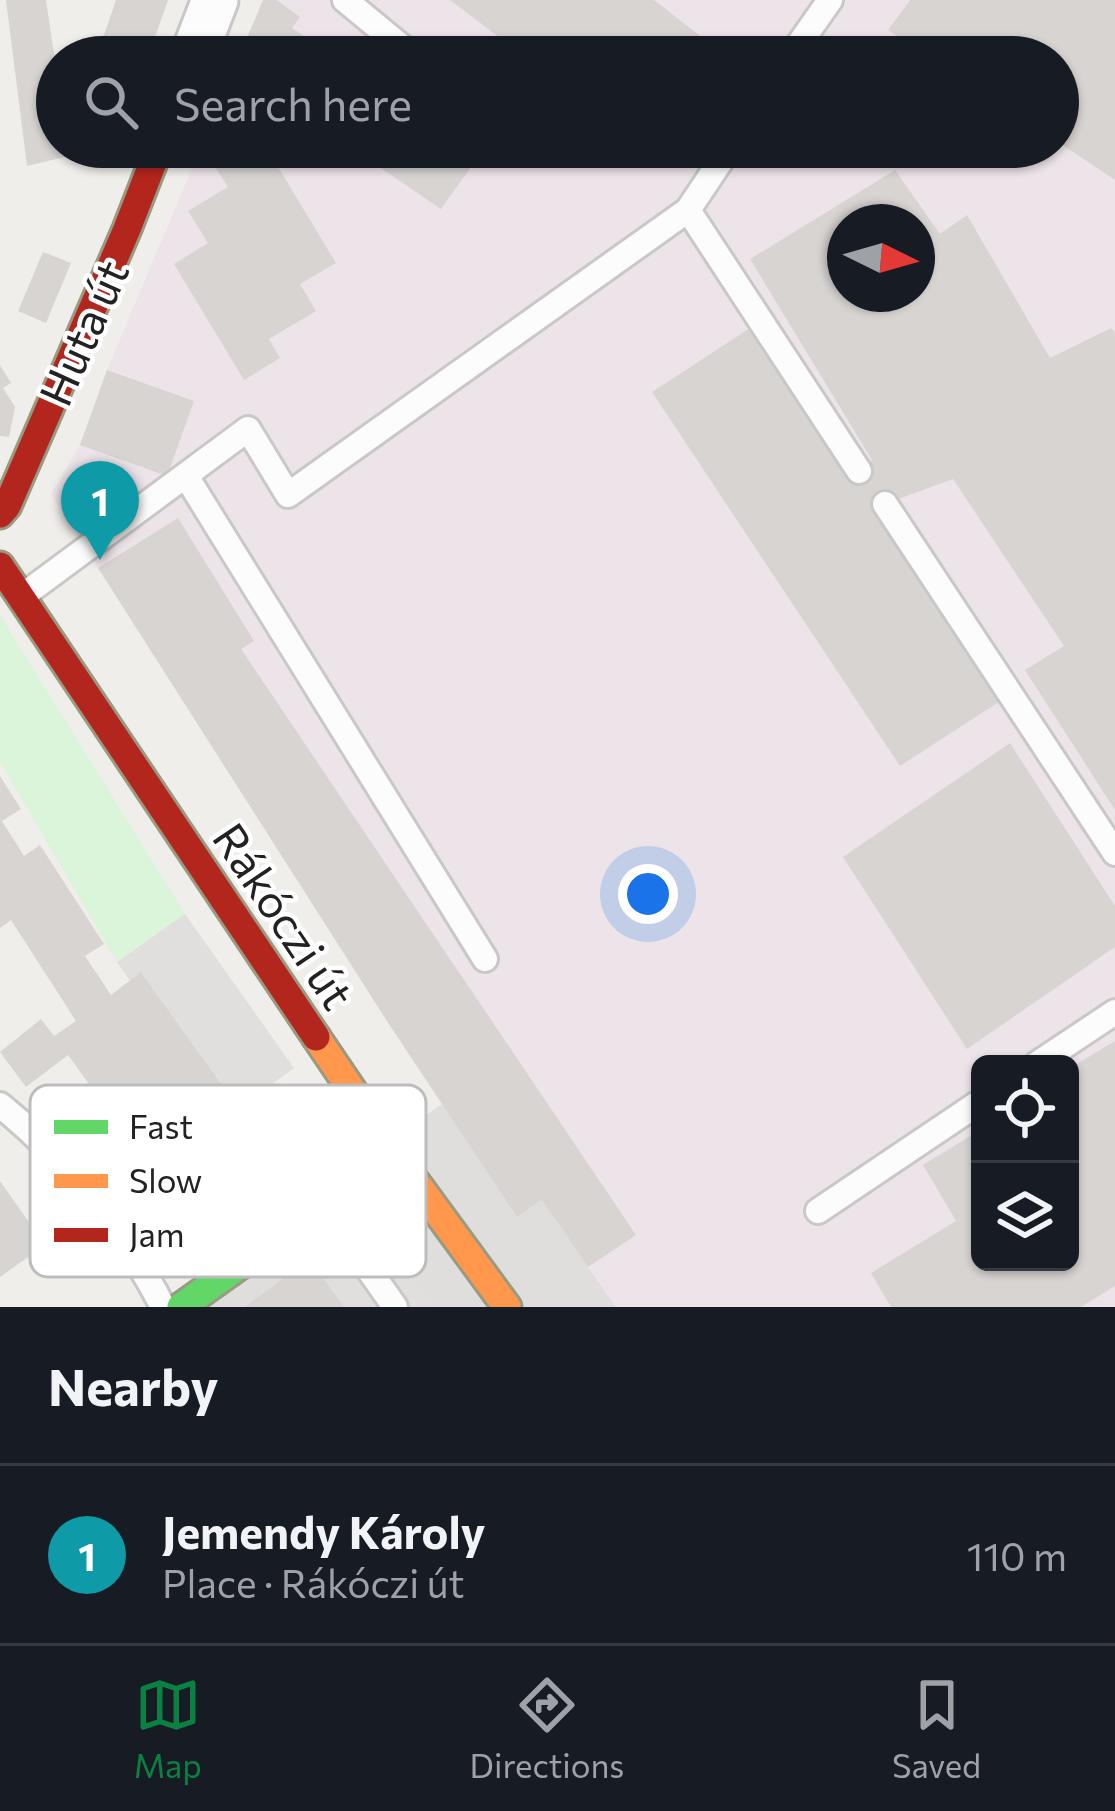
<!DOCTYPE html>
<html lang="en">
<head>
<meta charset="utf-8">
<style>
	:root { --surface:#171b24; --page:#20242c; --text:#f1f3f6; --muted:#9ea1a6; --line:#363941; --accent:#0b8043 }
	body { margin:0; font-family:Commissioner,sans-serif; background:var(--page); color:var(--text) }
	.controls { position:absolute; right:36px; bottom:36px; display:grid; overflow:hidden; border-radius:18px; box-shadow:0 3px 9px #0004 }
	.controls button { width:108px; height:108px; display:grid; place-items:center; padding:0; border:0; border-bottom:3px solid var(--line); background:var(--surface); color:var(--text); font:60px sans-serif }
	.compass { position:absolute; left:827px; top:204px; width:108px; height:108px; border-radius:50%; background:var(--surface); box-shadow:0 3px 9px #0004; rotate:95deg }
	.you { position:absolute; left:648px; top:894px; width:42px; height:42px; margin:-30px; border:9px solid #fff; border-radius:50%; background:#1a73e8; box-shadow:0 0 0 18px #1a73e833 }
	.badge { display:grid; place-items:center; width:78px; height:78px; border-radius:50%; background:var(--accent); color:#fff; font-size:39px; font-weight:700 }
	.pin { position:absolute; translate:-50% -99px; filter:drop-shadow(0 3px 6px #0008) }
	.pin::after { content:''; position:absolute; top:63px; width:42px; height:36px; background:inherit; clip-path:polygon(0 0,100% 0,50% 100%) }
	.list { margin:0; padding:0; list-style:none }
	h2 { display:flex; justify-content:space-between; align-items:center; height:156px; margin:0; padding:0 48px; font-size:51px }
	h2 small { font-size:39px; font-weight:400; color:var(--muted) }
	.list li { display:grid; grid-template-columns:78px 1fr auto; gap:36px; align-items:center; box-sizing:border-box; height:180px; padding:0 48px; border-top:3px solid var(--line) }
	.list b { display:block; font-size:45px; white-space:nowrap }
	.list p { margin:0; font-size:39px; white-space:nowrap; color:var(--muted) }
	.list em { font-size:39px; font-style:normal; color:var(--muted) }
	.icon { flex:none; width:66px; height:66px; fill:none; stroke:currentColor; stroke-width:2; stroke-linecap:round; stroke-linejoin:round }
	.map { position:relative; flex:none; width:1115px; height:1307px; overflow:hidden }
	.search { position:absolute; background:var(--surface); box-shadow:0 3px 9px #0004; left:36px; right:36px; top:36px; height:132px; display:flex; align-items:center; gap:30px; box-sizing:border-box; padding:0 42px; border-radius:66px; color:var(--muted); font-size:45px }
	.sheet { height:336px; background:var(--surface) }
	nav { display:flex; justify-content:space-around; align-items:center; box-sizing:border-box; height:168px; border-top:3px solid var(--line); background:var(--surface); font-size:33px; color:var(--muted) }
	nav a { display:grid; justify-items:center; gap:6px }
	nav .on { color:var(--accent) }
	.map>svg:first-child { display:block }
	.residential { fill:#dfdedc }
	.industrial { fill:#ede4e9; fill-rule:evenodd }
	.park { fill:#daf5da }
	.parking { fill:#e0dfde }
	.building { fill:#d7d4d2; fill-rule:evenodd }
	.lines { fill:none; stroke-linecap:round; stroke-linejoin:round }
	.lane-casing { stroke:#c9c8c7; stroke-width:30 }
	.street-casing { stroke:#c9c8c7; stroke-width:51 }
	.fast-casing { stroke:#999a82; stroke-width:33 }
	.slow-casing { stroke:#999a82; stroke-width:33 }
	.jam-casing { stroke:#999a82; stroke-width:33 }
	.lane { stroke:#fdfcfc; stroke-width:24 }
	.street { stroke:#fdfcfc; stroke-width:45 }
	.fast { stroke:#63d668; stroke-width:27 }
	.slow { stroke:#ff974d; stroke-width:27 }
	.jam { stroke:#b3261e; stroke-width:27 }
	.labels { text-anchor:middle; dominant-baseline:central; stroke-width:9; stroke-linejoin:round; paint-order:stroke }
	.street-label { font-size:45px; fill:#222; stroke:#fff }
	.key { fill:#fff; stroke:#bdbdbd; stroke-width:3 }
	.key-label { font-size:33px; fill:#222 }
</style>
</head>
<body>
<div class="map">
<svg width="1115" height="1307" viewBox="0 0 1115 1307">
	<rect width="100%" height="100%" fill="#f0eeeb"/>
	<path class="residential" d="M 442,1104 L 542,1200 L 616,1307 L 153,1307 Z"/>
	<path class="industrial" d="M 263,0 L 1115,0 L 1115,1307 L 616,1307 L 542,1200 L 517,1217 L 387,1021 L 51,494 L 80,445 L 107,370 L 201,147 L 1058,147 L 1058,57 L 239,57 ZM 845,222 L 917,222 L 917,294 L 845,294 ZM 980,1064 L 1070,1064 L 1070,1262 L 980,1262 Z"/>
	<path class="park" d="M 0,615 L 185,914 L 117,962 L 0,762 Z"/>
	<g class="parking">
		<path d="M 185,914 L 294,1068 L 260,1093 L 277,1116 L 307,1094 L 328,1123 L 276,1160 L 142,973 L 130,981 L 117,962 Z"/>
		<path d="M 345,1189 L 436,1307 L 344,1307 L 309,1259 L 301,1223 Z"/>
	</g>
	<g class="building">
		<path d="M 6,0 L 46,0 L 57,74 L 57,147 L 68,147 L 69,156 L 27,166 Z"/>
		<path d="M 116,0 L 168,0 L 149,54 L 103,38 Z"/>
		<path d="M 263,0 L 277,0 L 300,17 L 292,28 L 334,57 L 239,57 Z"/>
		<path d="M 450,0 L 654,0 L 713,46 L 706,57 L 525,57 Z"/>
		<path d="M 910,0 L 1115,0 L 1115,180 L 1058,142 L 1058,57 L 928,57 L 888,30 Z"/>
		<path d="M 245,147 L 266,147 L 336,263 L 300,284 L 316,311 L 269,339 L 280,358 L 244,380 L 174,264 L 208,243 L 188,211 L 228,187 L 214,165 Z"/>
		<path d="M 350,147 L 464,147 L 478,157 L 441,209 Z"/>
		<path d="M 895,170 L 940,234 L 967,215 L 1050,358 L 1111,328 L 1115,333 L 1115,810 L 1025,670 L 1064,646 L 953,479 L 871,509 L 999,702 L 900,766 L 652,392 L 750,328 L 849,479 L 872,460 L 750,259 ZM 845,222 L 917,222 L 917,294 L 845,294 Z"/>
		<path d="M 43,252 L 71,263 L 46,323 L 18,311 Z"/>
		<path d="M 0,365 L 11,383 L 3,388 L 15,407 L 9,437 L 0,436 Z"/>
		<path d="M 107,370 L 194,401 L 167,476 L 80,445 Z"/>
		<path d="M 178,518 L 254,641 L 241,649 L 636,1235 L 588,1267 L 542,1200 L 517,1217 L 387,1021 L 98,568 Z"/>
		<path d="M 1010,743 L 1115,906 L 1115,947 L 967,1049 L 843,857 Z"/>
		<path d="M 0,776 L 21,809 L 2,821 L 24,856 L 40,845 L 104,944 L 85,956 L 111,995 L 141,972 L 276,1160 L 153,1249 L 104,1181 L 140,1155 L 68,1055 L 26,1087 L 0,1052 L 41,1019 L 54,1036 L 76,1021 L 11,920 L 0,928 Z"/>
		<path d="M 1115,1041 L 1115,1286 L 1081,1307 L 891,1307 L 871,1273 L 956,1221 L 923,1165 L 980,1130 L 980,1262 L 1070,1262 L 1070,1068 Z"/>
		<path d="M 0,1181 L 45,1245 L 0,1277 Z"/>
		<path d="M 309,1259 L 344,1307 L 245,1307 Z"/>
	</g>
	<g class="lines">
		<g class="lane-casing">
			<g id="lane">
				<path d="M 345,0 L 414,57"/>
				<path d="M 790,57 L 830,0"/>
				<path d="M 688,210 L 859,471"/>
				<path d="M 186,476 L 485,959"/>
				<path d="M 885,504 L 1115,853"/>
				<path d="M 21,597 L 248,429 L 288,495 L 688,210 L 730,147"/>
				<path d="M 1037,1064 L 1115,1012"/>
				<path d="M 0,1105 C 69,1161 122,1228 163,1307"/>
				<path d="M 324,1206 L 395,1307"/>
				<path d="M 818,1211 L 980,1102"/>
			</g>
		</g>
		<g class="street-casing">
			<path id="street" d="M 193,57 L 215,0"/>
		</g>
		<g class="fast-casing">
			<path id="fast" d="M 181,1307 L 395,1154"/>
		</g>
		<g class="slow-casing">
			<path id="slow" d="M 316,1037 L 395,1154 L 507,1307"/>
		</g>
		<g class="jam-casing">
			<g id="jam">
				<path d="M 0,514 L 7,506 L 127,229 L 159,147"/>
				<path d="M 0,566 L 316,1037"/>
			</g>
		</g>
		<use href="#lane" class="lane"/>
		<use href="#street" class="street"/>
		<use href="#fast" class="fast"/>
		<use href="#slow" class="slow"/>
		<use href="#jam" class="jam"/>
	</g>
	<g class="labels">
		<g class="street-label">
			<text transform="translate(82 332) rotate(-66)">Huta út</text>
			<text transform="translate(285 915) rotate(56)">Rákóczi út</text>
		</g>
	</g>
	<rect x="30" y="1085" width="396" height="192" rx="18" class="key"/>
	<rect x="54" y="1120" width="54" height="14" fill="#63d668"/>
	<rect x="54" y="1174" width="54" height="14" fill="#ff974d"/>
	<rect x="54" y="1228" width="54" height="14" fill="#b3261e"/>
	<g class="key-label">
		<text x="129" y="1139">Fast</text>
		<text x="129" y="1193">Slow</text>
		<text x="129" y="1247">Jam</text>
	</g>
</svg>
<div class="controls">
<button><svg class="icon" aria-label="locate" viewBox="0 0 24 24"><circle cx="12" cy="12" r="6"/><path d="M12 2v4M12 18v4M2 12h4M18 12h4"/></svg></button>
<button><svg class="icon" aria-label="layers" viewBox="0 0 24 24"><path d="M12 4l9 5-9 5-9-5zM3 14l9 5 9-5"/></svg></button>
</div>
<svg class="compass" viewBox="-18 -18 36 36"><path d="M0-13l5 13h-10z" fill="#e53935"/><path d="M0 13l5-13h-10z" fill="#9ea1a6"/></svg>
<div class="you"></div>
<div class="pin badge" style="left:100px;top:560px;background:#0f9aa8">1</div>
<div class="search"><svg class="icon" aria-label="search" viewBox="0 0 24 24"><circle cx="10" cy="10" r="6"/><path d="M15 15l6 6"/></svg>Search here</div>
</div>
<section class="sheet">
<h2>Nearby<small></small></h2>
<ul class="list">
<li><span class="badge" style="background:#0f9aa8">1</span><div><b>Jemendy Károly</b><p>Place · Rákóczi út</p></div><em>110 m</em></li>
</ul>
</section>
<nav>
<a class="on"><svg class="icon" aria-label="map" viewBox="0 0 24 24"><path d="M3 6l6-2 6 2 6-2v14l-6 2-6-2-6 2zM9 4v14M15 6v14"/></svg>Map</a>
<a><svg class="icon" aria-label="directions" viewBox="0 0 24 24"><path d="M12 3l9 9-9 9-9-9zM9 14v-3h6M13 9l2 2-2 2"/></svg>Directions</a>
<a><svg class="icon" aria-label="saved" viewBox="0 0 24 24"><path d="M7 4h10v16l-5-4-5 4z"/></svg>Saved</a>
</nav>
</body>
</html>
